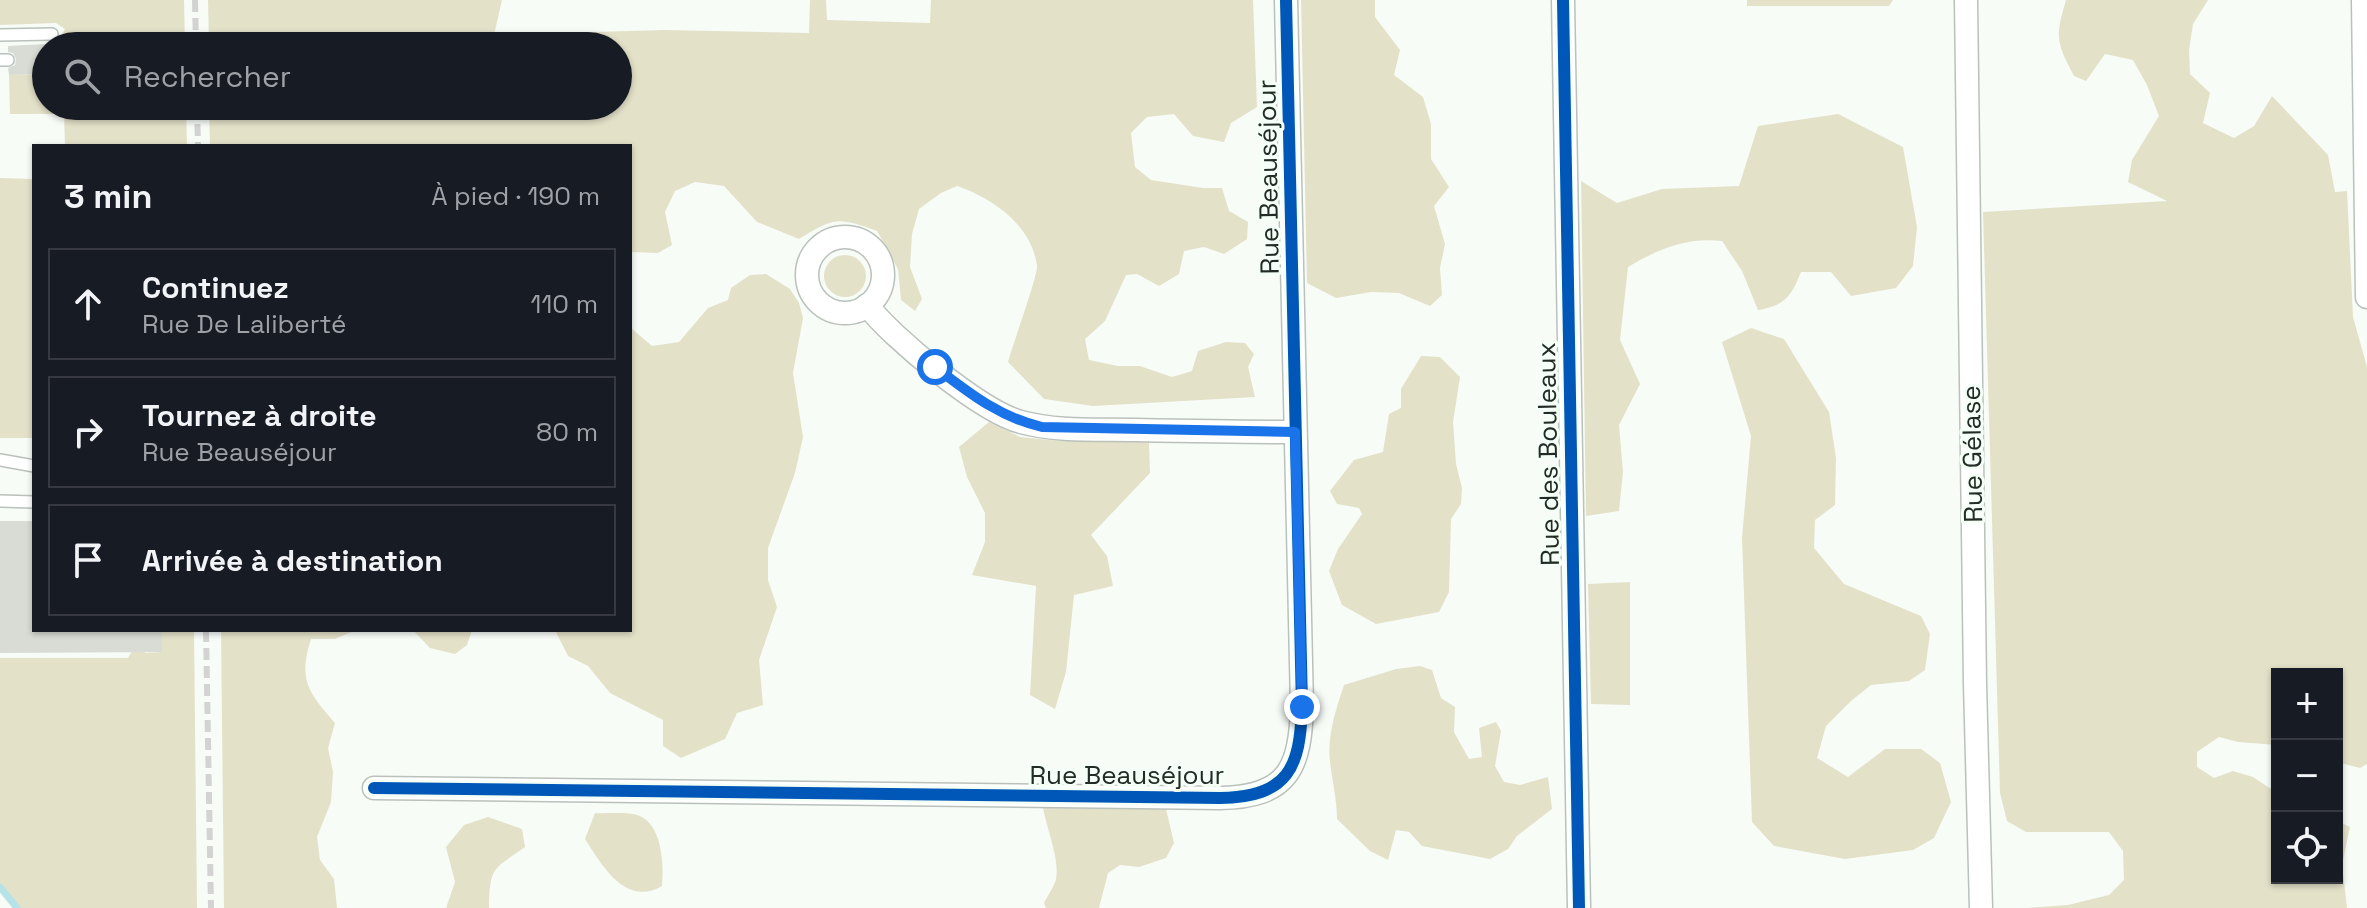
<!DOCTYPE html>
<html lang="fr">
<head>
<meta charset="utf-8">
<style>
	:root { --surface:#171b24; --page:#20242c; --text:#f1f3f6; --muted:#9ea1a6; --line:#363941 }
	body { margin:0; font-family:"Space Grotesk",sans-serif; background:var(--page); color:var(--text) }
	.controls { position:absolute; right:24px; bottom:24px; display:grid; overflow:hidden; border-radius:0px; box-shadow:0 2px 6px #0004 }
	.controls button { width:72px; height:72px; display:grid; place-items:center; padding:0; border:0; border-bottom:2px solid var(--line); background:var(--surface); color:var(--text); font:40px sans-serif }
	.stop { position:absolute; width:24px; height:24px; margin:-18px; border:6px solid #1a73e8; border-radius:50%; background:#fff }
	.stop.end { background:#1a73e8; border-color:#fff; box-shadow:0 2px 8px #0008 }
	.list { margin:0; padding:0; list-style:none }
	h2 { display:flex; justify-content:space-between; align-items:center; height:104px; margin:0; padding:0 32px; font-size:34px }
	h2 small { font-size:26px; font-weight:400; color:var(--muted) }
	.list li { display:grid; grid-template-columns:52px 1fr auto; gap:24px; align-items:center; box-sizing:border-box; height:112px; margin:0 16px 16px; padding:0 16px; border:2px solid var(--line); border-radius:0px }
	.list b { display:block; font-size:30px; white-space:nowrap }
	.list p { margin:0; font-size:26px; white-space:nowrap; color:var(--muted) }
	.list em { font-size:26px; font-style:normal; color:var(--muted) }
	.icon { flex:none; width:44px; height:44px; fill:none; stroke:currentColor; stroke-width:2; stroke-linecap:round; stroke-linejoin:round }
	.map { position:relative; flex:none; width:2367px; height:908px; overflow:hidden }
	.search { position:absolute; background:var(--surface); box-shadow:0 2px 6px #0004; left:32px; top:32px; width:600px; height:88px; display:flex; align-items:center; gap:20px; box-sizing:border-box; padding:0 28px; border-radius:44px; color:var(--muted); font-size:30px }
	.panel { position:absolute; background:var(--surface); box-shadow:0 2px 6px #0004; left:32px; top:144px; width:600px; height:488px; border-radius:0px }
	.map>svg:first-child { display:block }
	.green { fill:#e4e1c9 }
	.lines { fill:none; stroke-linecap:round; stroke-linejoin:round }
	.stream { stroke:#b6e3e7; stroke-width:7 }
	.building { fill:#d8dcd4 }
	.lane-casing { stroke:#bac1bb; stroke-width:14 }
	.street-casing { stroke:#bac1bb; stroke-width:25 }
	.lane { stroke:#fefffe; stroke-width:11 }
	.street { stroke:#fefffe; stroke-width:22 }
	.rail { stroke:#d2d3d2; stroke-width:6; stroke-dasharray:12 6; stroke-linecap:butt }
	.cycleway-casing { stroke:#f4fff6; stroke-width:17 }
	.cycleway { stroke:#0057b8; stroke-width:12 }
	.route { stroke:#1a73e8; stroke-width:10 }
	.labels { text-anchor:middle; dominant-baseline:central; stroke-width:6; stroke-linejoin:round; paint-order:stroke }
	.street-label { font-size:26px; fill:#222c24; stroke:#f4fff6 }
</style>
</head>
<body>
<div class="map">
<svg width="2367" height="908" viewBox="0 0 2367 908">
	<rect width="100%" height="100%" fill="#f7fcf7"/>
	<g class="green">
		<path d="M 0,0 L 184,0 L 185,46 L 65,46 L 64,43 L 57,44 L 65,29 L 56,23 L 0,25 Z"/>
		<path d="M 208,0 L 502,0 L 494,35 L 664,30 L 809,33 L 810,0 L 826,0 L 827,20 L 930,23 L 931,0 L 1253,0 L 1257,107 L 1231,123 L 1224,142 L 1193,136 L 1174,114 L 1147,117 L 1131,133 L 1135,167 L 1151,180 L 1203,188 L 1222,188 L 1229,211 L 1248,222 L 1247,239 L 1224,254 L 1204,247 L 1184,251 L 1179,274 L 1159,286 L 1137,274 L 1126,275 L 1105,321 L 1085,339 L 1089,360 L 1118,366 L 1140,366 L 1172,377 L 1192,371 L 1198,351 L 1226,342 L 1245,343 L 1254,354 L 1248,367 L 1255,397 L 1093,406 L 1044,399 L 1008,362 C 1012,347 1038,275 1037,266 C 1032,225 992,198 957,186 L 941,193 L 919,209 L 912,234 L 910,267 L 922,299 L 915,311 L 901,300 L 898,269 L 877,231 C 838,217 835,217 799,239 L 757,222 L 724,186 L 695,182 L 675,191 L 665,212 L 672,245 L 658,253 L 630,252 L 630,146 L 210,146 L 209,106 L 618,106 L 618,46 L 209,46 Z"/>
		<path d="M 1301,0 L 1375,0 L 1375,17 L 1400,50 L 1394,75 L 1423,97 L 1431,124 L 1431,159 L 1449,187 L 1434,206 L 1445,244 L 1440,268 L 1442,295 L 1430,306 L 1399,293 L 1371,292 L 1336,298 L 1307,283 Z"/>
		<path d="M 1747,0 L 1893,0 L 1889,6 L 1747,6 Z"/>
		<path d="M 2066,0 L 2208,0 L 2193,24 L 2189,50 L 2190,74 L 2210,93 L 2203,123 L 2234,138 L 2254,126 L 2272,96 L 2328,155 L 2335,192 L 2347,191 L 2353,317 L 2367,367 L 2367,764 L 2360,768 L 2337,762 L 2337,674 L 2277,674 L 2277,745 L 2238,742 L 2219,737 L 2197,752 L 2197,767 L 2214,778 L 2233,771 L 2253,777 L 2277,793 L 2277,878 L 2337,878 L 2337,821 L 2350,827 L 2342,865 L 2347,908 L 2026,908 L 2068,905 L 2109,895 L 2124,880 L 2123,851 L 2109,832 L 2026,832 L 2007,821 L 2000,793 L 1983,212 L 2167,201 L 2128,182 L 2132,160 L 2159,116 L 2147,85 L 2133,60 L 2105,54 L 2086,81 L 2074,76 C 2056,42 2055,37 2066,0 Z"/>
		<path d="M 46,74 L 46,106 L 186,106 L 187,146 L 65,146 L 64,114 L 10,114 L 9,75 Z"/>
		<path d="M 1838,114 L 1903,147 L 1917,227 L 1913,266 L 1896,288 L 1851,296 L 1831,272 L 1801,272 C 1791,297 1785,305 1758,310 L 1742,271 L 1722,241 C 1687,237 1658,249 1628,267 L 1620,340 L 1640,384 L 1619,425 L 1623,472 L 1619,511 L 1586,516 L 1581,181 L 1617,203 L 1662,189 L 1739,186 L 1758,126 Z"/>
		<path d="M 0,178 L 34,179 L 34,438 L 0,438 Z"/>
		<circle cx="845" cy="276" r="21"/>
		<path d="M 766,274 L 790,289 L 799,303 L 803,318 L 793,373 L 803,437 L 795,473 L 768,548 L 768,580 L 777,607 L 759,660 L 763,705 L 737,713 L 725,739 L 681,758 L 663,746 L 663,720 L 610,693 L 588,666 L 568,656 L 555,630 L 630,630 L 630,327 L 652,346 L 679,342 L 708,308 L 728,300 L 731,288 L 750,275 Z"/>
		<path d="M 1751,328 L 1784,339 L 1829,412 L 1836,458 L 1835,505 L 1815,520 L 1814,548 L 1844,584 L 1921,616 L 1930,634 L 1925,670 L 1909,681 L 1871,685 L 1851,701 L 1826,726 L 1817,758 L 1848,777 L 1885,749 L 1921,749 L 1940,763 L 1951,802 L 1934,838 L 1913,850 L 1845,859 L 1774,846 L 1752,822 L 1742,538 L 1751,436 L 1722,342 Z"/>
		<path d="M 1421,356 L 1440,357 L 1460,377 L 1453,422 L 1456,464 L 1462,488 L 1461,504 L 1451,519 L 1449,592 L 1439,612 L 1376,624 L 1342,605 L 1329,571 L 1338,549 L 1362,514 L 1359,508 L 1337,504 L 1330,491 L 1354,460 L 1383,452 L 1389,414 L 1401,408 L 1401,389 Z"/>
		<path d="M 989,422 L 1020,437 L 1060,441 L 1149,442 L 1150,473 L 1091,535 L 1107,556 L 1113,586 L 1074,595 L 1066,672 L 1055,709 L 1030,695 L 1036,586 L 972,575 L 985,542 L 985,513 L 967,477 L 959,447 Z"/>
		<path d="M 1630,582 L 1630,705 L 1591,704 L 1588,584 Z"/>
		<path d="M 144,630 L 145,653 L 162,652 L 162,630 L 194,630 L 197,908 L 12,908 L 12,903 L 0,889 L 0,658 L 128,658 Z"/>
		<path d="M 221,630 L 356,630 L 335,639 L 311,639 C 298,680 308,692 335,723 L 328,748 L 333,772 L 331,802 L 317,837 L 320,860 L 334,879 L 337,908 L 224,908 Z"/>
		<path d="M 413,630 L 472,630 L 467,645 L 455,654 L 430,648 Z"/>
		<path d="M 1420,666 L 1432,670 L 1441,698 L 1455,707 L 1454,732 L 1469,759 L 1482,757 L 1479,728 L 1496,722 L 1501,731 L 1495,766 L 1504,782 L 1520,785 L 1548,777 L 1552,809 L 1517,836 L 1508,849 L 1490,859 L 1422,846 L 1409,832 L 1396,830 L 1388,860 L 1370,851 L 1337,819 C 1337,799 1332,781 1330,761 C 1327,736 1336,709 1344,685 L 1396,669 Z"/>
		<path d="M 1043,808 L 1166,809 L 1174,843 L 1166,858 L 1139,867 L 1120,865 L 1108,873 L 1099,908 L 1046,908 L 1044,903 C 1048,895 1054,887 1056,879 C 1060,861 1047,829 1043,808 Z"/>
		<path d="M 595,813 C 608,814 628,811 640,816 C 662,826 664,864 662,886 C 626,907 603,867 585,839 Z"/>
		<path d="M 488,817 L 522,829 L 525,847 C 493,870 490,865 489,908 L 446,908 L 455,882 L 446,847 L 464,825 Z"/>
	</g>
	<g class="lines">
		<path class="stream" d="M 0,887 L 17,908"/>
	</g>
	<g class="building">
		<path d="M 46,44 L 46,74 L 9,75 L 8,68 L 15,65 L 16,59 L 13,53 L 8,52 L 8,46 Z"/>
		<path d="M 0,521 L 34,521 L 34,630 L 162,630 L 162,652 L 0,653 Z"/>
	</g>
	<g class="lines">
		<g class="lane-casing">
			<g id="lane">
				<path d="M 0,35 L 52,34"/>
				<path d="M 0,60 L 8,60"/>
				<path d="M 0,460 L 34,466"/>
				<path d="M 0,501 L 34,502"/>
			</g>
		</g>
		<g class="street-casing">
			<g id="street">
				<path d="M 1563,0 L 1579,908"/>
				<path d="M 1966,0 L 1975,684 L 1981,908"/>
				<path d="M 2363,0 L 2367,297"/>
				<circle cx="845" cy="275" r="38"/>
				<path d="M 867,305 C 892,338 982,412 1021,422 C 1058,432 1098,429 1136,430 C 1189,431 1242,432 1295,432"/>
				<path d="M 374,788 L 1220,798 C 1289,797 1300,767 1302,707 L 1286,0"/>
			</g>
		</g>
		<use href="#lane" class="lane"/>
		<use href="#street" class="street"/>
		<g class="rail">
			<path d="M 195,0 L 196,46"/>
			<path d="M 197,106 L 198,146"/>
			<path d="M 206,630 L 211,908"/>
		</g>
		<g class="cycleway-casing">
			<g id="cycleway">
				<path d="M 1563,0 L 1579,908"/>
				<path d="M 374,788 L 1220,798 C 1289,797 1300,767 1302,707 L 1286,0"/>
			</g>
		</g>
		<use href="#cycleway" class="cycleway"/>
	</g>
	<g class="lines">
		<path class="route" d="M 935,367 C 969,393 999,417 1042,427 L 1295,432 L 1302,707"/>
	</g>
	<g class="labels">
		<g class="street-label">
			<text transform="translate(1268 177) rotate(-91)">Rue Beauséjour</text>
			<text transform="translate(1548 454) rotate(-91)">Rue des Bouleaux</text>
			<text transform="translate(1972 454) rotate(-91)">Rue Gélase</text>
			<text x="1127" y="775">Rue Beauséjour</text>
		</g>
	</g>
</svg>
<div class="controls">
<button>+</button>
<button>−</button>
<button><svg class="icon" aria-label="locate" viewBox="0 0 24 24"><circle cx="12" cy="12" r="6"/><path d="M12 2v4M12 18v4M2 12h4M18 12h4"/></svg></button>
</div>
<div class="stop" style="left:935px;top:367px"></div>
<div class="stop end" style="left:1302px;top:707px"></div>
<div class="search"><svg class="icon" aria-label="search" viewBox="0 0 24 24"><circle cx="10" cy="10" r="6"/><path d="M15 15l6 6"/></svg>Rechercher</div>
<section class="panel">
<h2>3 min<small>À pied · 190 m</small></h2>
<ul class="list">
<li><svg class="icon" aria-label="ahead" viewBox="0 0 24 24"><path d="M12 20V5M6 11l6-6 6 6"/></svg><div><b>Continuez</b><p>Rue De Laliberté</p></div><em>110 m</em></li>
<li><svg class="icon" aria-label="right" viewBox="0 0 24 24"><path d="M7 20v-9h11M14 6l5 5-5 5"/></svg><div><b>Tournez à droite</b><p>Rue Beauséjour</p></div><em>80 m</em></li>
<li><svg class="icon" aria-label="arrive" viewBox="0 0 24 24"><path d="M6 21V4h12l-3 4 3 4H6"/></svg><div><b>Arrivée à destination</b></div></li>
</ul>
</section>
</div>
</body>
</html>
